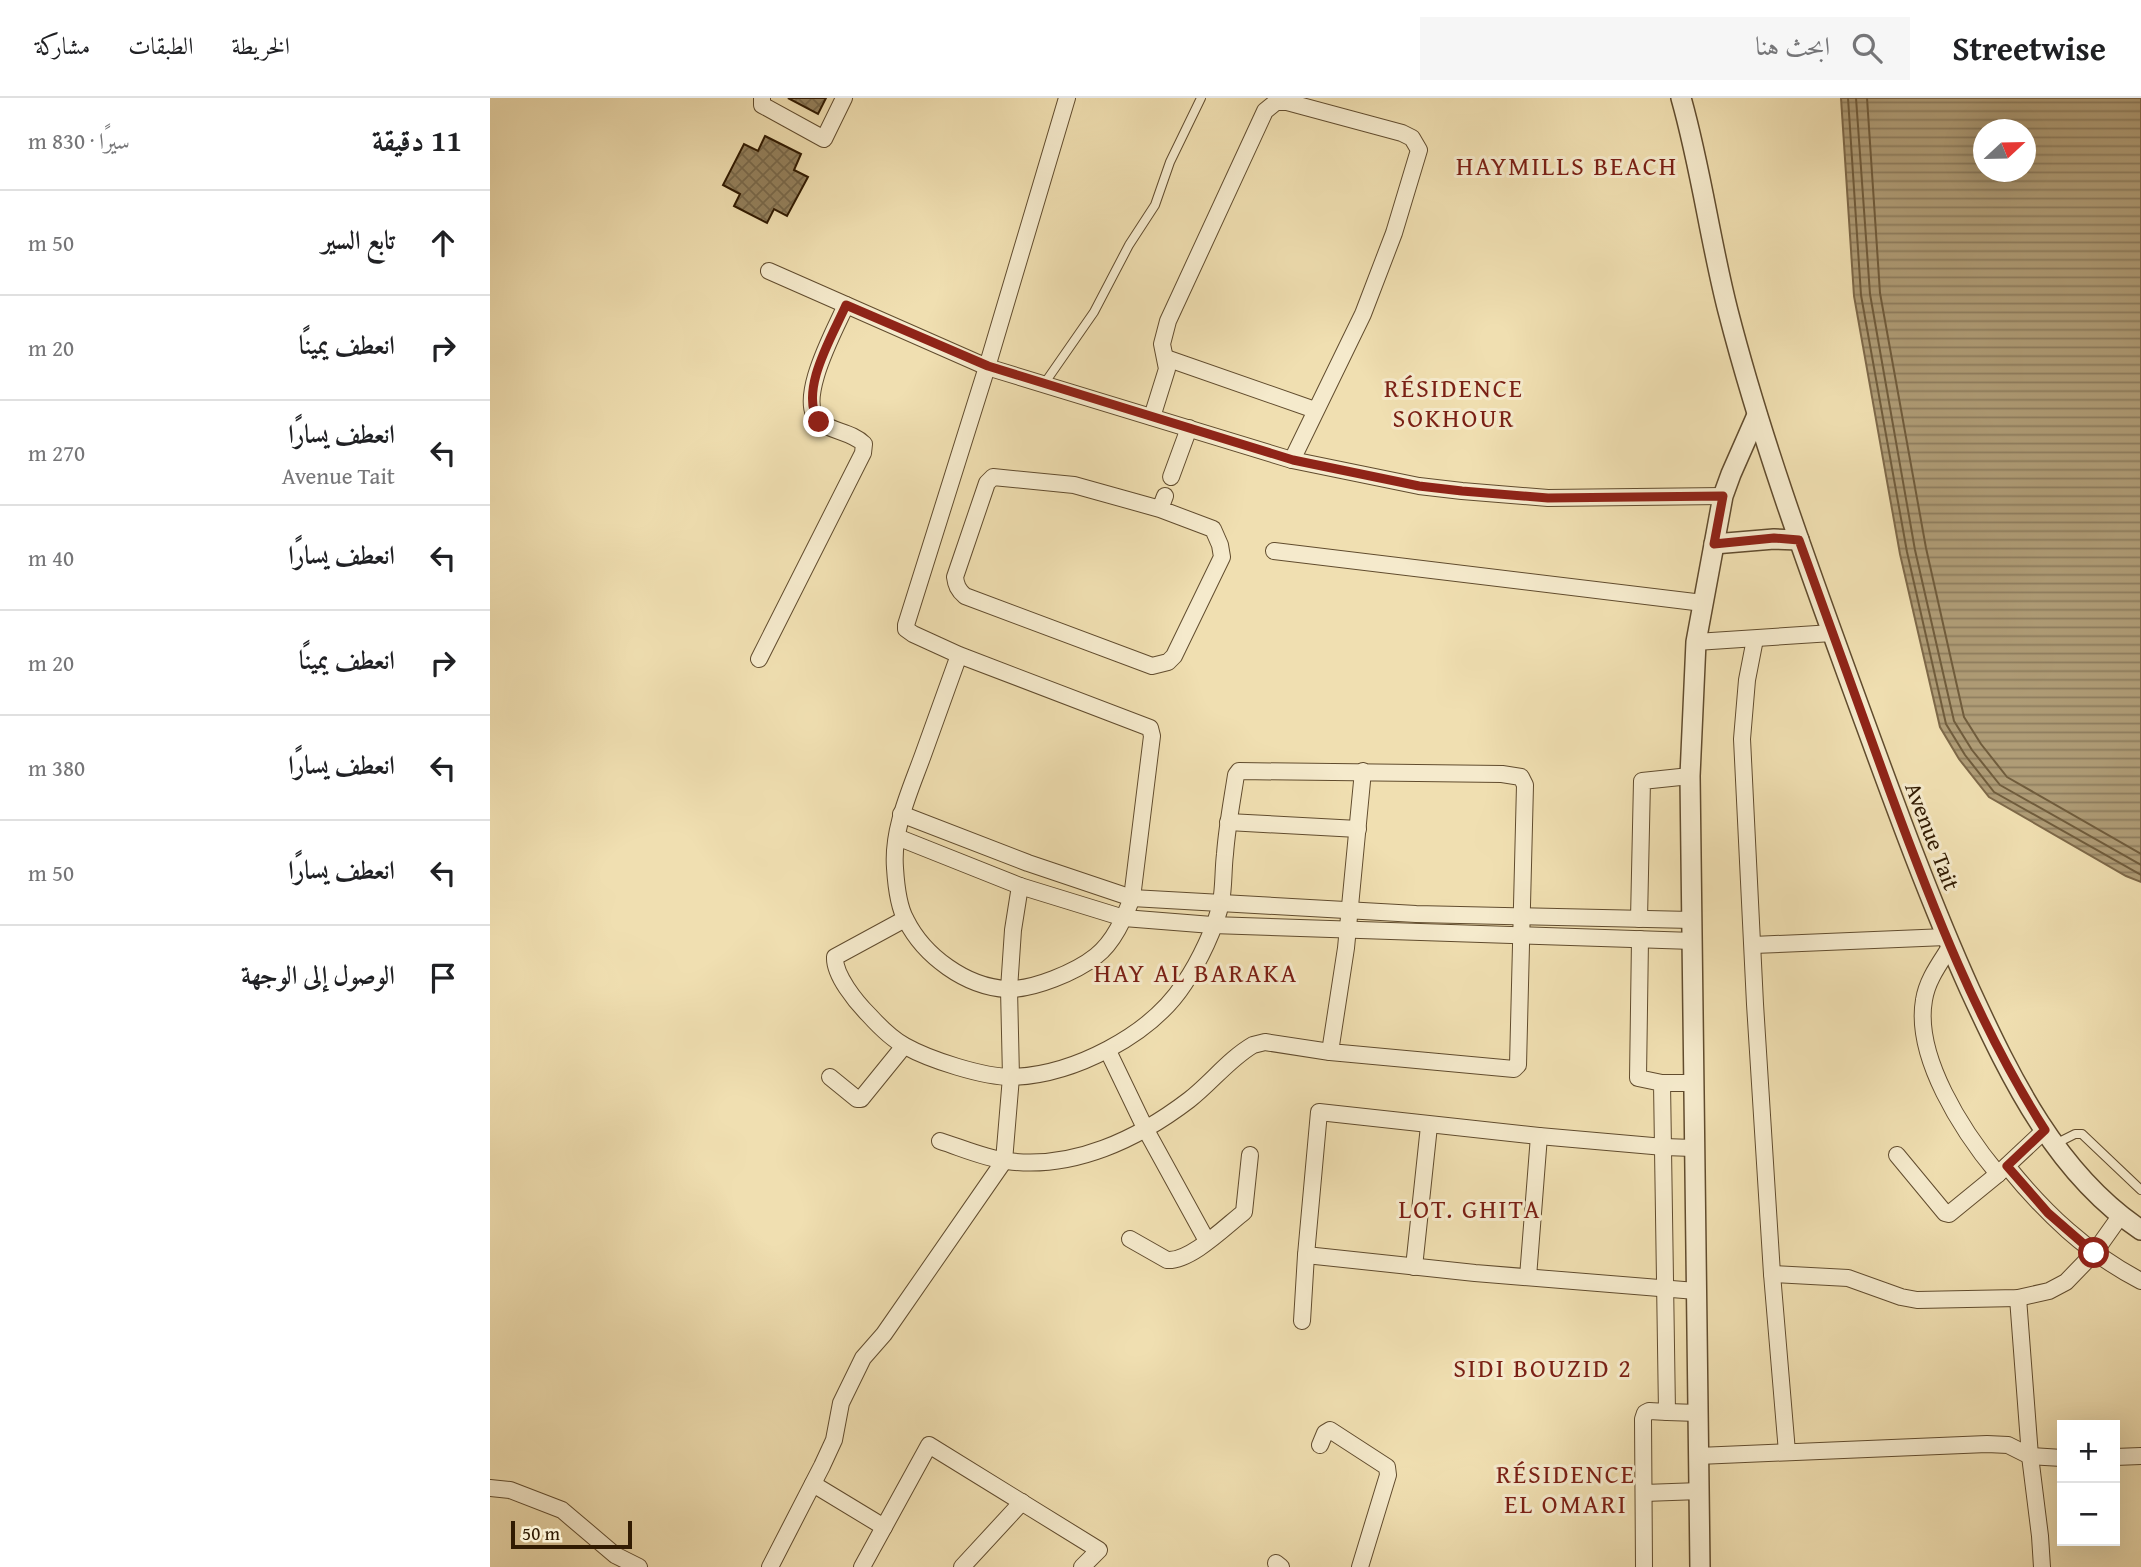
<!DOCTYPE html>
<html lang="ar">
<head>
<meta charset="utf-8">
<style>
	:root { --surface:#fff; --page:#f6f6f6; --text:#202124; --muted:#757577; --line:#e0e0e0 }
	body { margin:0; font-family:"Gentium Book Plus",Amiri,serif; background:var(--page); color:var(--text); direction:rtl }
	.controls { position:absolute; right:21px; bottom:21px; display:grid; overflow:hidden; border-radius:0px; box-shadow:0 7px 28px #0002 }
	.controls button { width:63px; height:63px; display:grid; place-items:center; padding:0; border:0; border-bottom:2px solid var(--line); background:var(--surface); color:var(--text); font:35px sans-serif }
	.compass { position:absolute; left:1483px; top:21px; width:63px; height:63px; border-radius:50%; background:var(--surface); box-shadow:0 7px 28px #0002; rotate:68deg }
	.scale { position:absolute; left:21px; bottom:18px; width:121px; box-sizing:border-box; padding-left:7px; border:4px solid #311b02; border-top:0; font-size:19px; line-height:24px; white-space:nowrap; color:#311b02; -webkit-text-stroke:5px #f5eacc; paint-order:stroke }
	.stop { position:absolute; width:21px; height:21px; margin:-16px; border:5px solid #8f2418; border-radius:50%; background:#fff }
	.stop.end { background:#8f2418; border-color:#fff; box-shadow:0 2px 7px #0008 }
	.list { margin:0; padding:0; list-style:none }
	h2 { display:flex; justify-content:space-between; align-items:center; height:91px; margin:0; padding:0 28px; font-size:30px }
	h2 small { font-size:23px; font-weight:400; color:var(--muted) }
	.list li { display:grid; grid-template-columns:46px 1fr auto; gap:21px; align-items:center; box-sizing:border-box; height:105px; padding:0 28px; border-top:2px solid var(--line) }
	.list b { display:block; font-size:26px; white-space:nowrap }
	.list p { margin:0; font-size:23px; white-space:nowrap; color:var(--muted) }
	.list em { font-size:23px; font-style:normal; color:var(--muted) }
	.icon { flex:none; width:38px; height:38px; fill:none; stroke:currentColor; stroke-width:2; stroke-linecap:round; stroke-linejoin:round }
	.map { position:relative; flex:none; width:1651px; height:1469px; overflow:hidden; direction:ltr }
	header { display:flex; align-items:center; gap:42px; box-sizing:border-box; height:98px; padding:0 35px; background:var(--surface); border-bottom:2px solid var(--line) }
	header strong { font-size:33px }
	nav { display:flex; gap:38px; margin-inline-start:auto; font-size:24px }
	.search { width:490px; height:63px; background:var(--page); display:flex; align-items:center; gap:18px; box-sizing:border-box; padding:0 24px; border-radius:0px; color:var(--muted); font-size:26px }
	main { display:flex }
	aside { flex:1; background:var(--surface) }
	.map>svg:first-child { display:block }
	.water { fill:url(#water-rules); stroke:#7d6848; stroke-width:2; fill-rule:evenodd }
	.lines { fill:none; stroke-linecap:round; stroke-linejoin:round }
	.shore { stroke:#705c3c; stroke-width:2 }
	.building { fill:url(#building-cross-hatch); stroke:#311b02; stroke-width:2 }
	.service-casing { stroke:#614c2e; stroke-width:10 }
	.minor-casing { stroke:#614c2e; stroke-width:18 }
	.tertiary-casing { stroke:#614c2e; stroke-width:22 }
	.service { stroke:#f5eacc; stroke-width:8 }
	.minor { stroke:#f5eacc; stroke-width:16 }
	.tertiary { stroke:#f5eacc; stroke-width:19 }
	.route { stroke:#8f2418; stroke-width:9 }
	.labels { text-anchor:middle; dominant-baseline:central; stroke-width:6; stroke-linejoin:round; paint-order:stroke }
	.street-label { font-size:23px; fill:#311b02; stroke:#f5eacc }
	.quarter-label { font-size:26px; letter-spacing:2px; fill:#7a1f14; stroke:#f5eacc }
</style>
</head>
<body>
<header>
<strong>Streetwise</strong>
<div class="search"><svg class="icon" aria-label="search" viewBox="0 0 24 24"><circle cx="10" cy="10" r="6"/><path d="M15 15l6 6"/></svg>ابحث هنا</div>
<nav><a>الخريطة</a><a>الطبقات</a><a>مشاركة</a></nav>
</header>
<main>
<div class="map">
<svg width="1651" height="1469" viewBox="0 0 1651 1469">
	<defs>
		<pattern id="water-rules" width="6" height="5" patternUnits="userSpaceOnUse" patternTransform="scale(1.75)"><rect width="6" height="5" fill="#af9c76"/><path d="M0 2.5h6" fill="none" stroke="#8f7e5f"/></pattern>
		<pattern id="building-cross-hatch" width="8" height="8" patternUnits="userSpaceOnUse" patternTransform="scale(1.75)"><rect width="8" height="8" fill="#94815d"/><path d="M0 0l8 8M0 8l8-8" fill="none" stroke="#79694b"/></pattern>
	</defs>
	<rect width="100%" height="100%" fill="#f0dfb1"/>
	<filter id="stains"><feTurbulence type="fractalNoise" baseFrequency=".00286" numOctaves="4"/><feColorMatrix values="0 0 0 0 .2 0 0 0 0 .09 0 0 0 0 .02 0 0 0 .5 -.17"/></filter>
	<radialGradient id="worn" r=".72"><stop offset=".6" stop-color="#630" stop-opacity="0"/><stop offset="1" stop-color="#630" stop-opacity=".3"/></radialGradient>
	<path class="water" d="M 1351,0 L 1651,0 L 1651,784 L 1636,778 L 1499,699 L 1469,661 L 1450,629 L 1410,456 L 1364,198 ZM 1493,32 L 1535,32 L 1535,74 L 1493,74 Z"/>
	<g class="lines">
		<g class="shore">
			<path d="M 1358,0 L 1371,197 L 1417,454 L 1456,626 L 1475,657 L 1504,694 L 1651,777"/>
			<path d="M 1366,0 L 1380,196 L 1425,452 L 1464,623 L 1482,652 L 1510,687 L 1651,767"/>
			<path d="M 1377,0 L 1390,195 L 1436,450 L 1474,619 L 1491,646 L 1517,679 L 1651,756"/>
		</g>
	</g>
	<g class="building">
		<path d="M 298,0 L 336,0 L 328,16 Z"/>
		<path d="M 275,38 L 311,56 L 304,72 L 318,79 L 297,118 L 284,111 L 277,125 L 244,108 L 250,96 L 233,87 L 254,46 L 268,53 Z"/>
	</g>
	<g class="lines">
		<g class="service-casing">
			<g id="service">
				<path d="M 554,286 L 604,214 L 639,147 L 665,107 L 680,64 L 711,0"/>
				<path d="M 1565,1046 L 1585,1036 L 1592,1036 L 1651,1092"/>
			</g>
		</g>
		<g class="minor-casing">
			<g id="minor">
				<path d="M 272,0 L 272,7 L 334,41 L 354,0"/>
				<path d="M 279,173 L 497,269 L 802,362 L 929,388 L 972,393 L 1058,400 L 1233,398"/>
				<path d="M 676,260 L 825,312"/>
				<path d="M 662,319 L 677,271 L 672,246 L 678,223 L 775,13 L 786,4 L 797,4 L 912,35 L 922,40 L 929,52 L 904,135 L 873,216 L 802,362"/>
				<path d="M 681,379 L 699,330"/>
				<path d="M 670,411 L 723,431 L 730,447 L 732,459 L 684,558 L 678,564 L 662,568 L 475,498 C 468,492 466,487 465,479 L 497,385 L 503,379 L 584,387 L 670,411 L 675,398"/>
				<path d="M 784,453 L 1213,505"/>
				<path d="M 1265,541 L 1257,582 L 1252,641 L 1265,906 L 1282,1176 L 1297,1354"/>
				<path d="M 1206,544 L 1342,535"/>
				<path d="M 469,557 C 457,591 445,624 433,657 C 420,693 402,731 405,770 C 406,786 408,808 416,822 C 434,858 476,889 517,891 C 543,892 586,874 606,858 C 624,844 634,820 642,800 L 662,638 L 660,630 L 469,557 L 423,536 L 416,531 L 416,527 L 497,269 L 577,0"/>
				<path d="M 269,561 L 373,355 L 374,346 C 362,334 343,334 330,324 C 304,305 346,230 356,207"/>
				<path d="M 411,716 L 538,765 L 642,800 L 926,816 L 1202,822"/>
				<path d="M 738,724 L 868,731"/>
				<path d="M 407,739 L 530,788 L 634,820 L 722,827 L 1203,843"/>
				<path d="M 415,821 L 345,859 C 344,877 366,904 379,917 C 389,928 402,941 415,948 C 440,962 493,979 522,979 C 583,977 660,938 694,886 C 709,864 726,829 731,804 C 734,788 733,772 735,756 C 737,729 742,703 746,677 L 749,673 L 1012,676 L 1031,679 L 1035,687 L 1028,967 L 1024,971 L 840,954 L 856,850 L 873,673"/>
				<path d="M 1149,821 L 1152,683 L 1200,678"/>
				<path d="M 1150,841 L 1148,980 L 1172,985 L 1177,1314 L 1159,1313 L 1155,1315 L 1153,1321 L 1154,1469"/>
				<path d="M 1263,847 L 1456,839"/>
				<path d="M 1460,849 C 1450,865 1437,882 1434,902 C 1424,959 1473,1034 1508,1076"/>
				<path d="M 618,953 L 656,1032 L 717,1143"/>
				<path d="M 340,979 L 367,1001 L 371,1001 L 414,948"/>
				<path d="M 1172,985 L 1205,985"/>
				<path d="M 450,1043 C 472,1050 494,1060 517,1063 C 583,1072 648,1041 699,1002 C 721,985 739,961 763,947 L 775,944 L 840,954"/>
				<path d="M 1407,1057 L 1455,1115 L 1459,1116 L 1508,1076 L 1555,1032"/>
				<path d="M 1517,1068 C 1555,1115 1597,1155 1651,1183"/>
				<path d="M 640,1141 L 677,1162 C 700,1164 736,1128 754,1114 L 760,1057"/>
				<path d="M 816,1157 L 985,1175 L 1206,1193"/>
				<path d="M 924,1169 L 939,1028"/>
				<path d="M 1282,1176 L 1358,1180 L 1411,1199 L 1427,1202 L 1528,1200 L 1559,1193 L 1576,1184 L 1604,1155 L 1631,1117"/>
				<path d="M 1038,1179 L 1049,1038"/>
				<path d="M 1528,1200 L 1540,1358 L 1550,1438 L 1552,1469"/>
				<path d="M 812,1223 L 816,1157 L 829,1014 L 1049,1038 L 1174,1049 L 1203,1050"/>
				<path d="M 1177,1314 L 1208,1315"/>
				<path d="M 830,1347 L 835,1335 L 840,1332 L 897,1369 L 898,1377 L 870,1469"/>
				<path d="M 1208,1358 L 1497,1346 L 1518,1347 L 1540,1358 L 1572,1360"/>
				<path d="M 1625,1359 L 1651,1358"/>
				<path d="M 323,1386 L 394,1429"/>
				<path d="M 0,1390 L 20,1392 L 72,1412 L 125,1457 L 149,1469"/>
				<path d="M 1154,1395 L 1210,1393"/>
				<path d="M 786,1465 L 791,1469"/>
				<path d="M 280,1469 L 332,1368 L 344,1342 L 351,1305 L 373,1260 L 394,1236 L 514,1063 L 521,979 L 519,891 L 523,832 L 530,788"/>
				<path d="M 372,1469 L 439,1347 L 609,1452 L 592,1469"/>
				<path d="M 472,1469 L 532,1404"/>
			</g>
		</g>
		<g class="tertiary-casing">
			<g id="tertiary">
				<path d="M 1191,0 C 1211,70 1220,143 1238,213 C 1273,349 1323,482 1371,614 C 1405,707 1439,801 1480,892 C 1521,981 1567,1076 1651,1132"/>
				<path d="M 1224,446 L 1284,441 L 1309,442"/>
				<path d="M 1210,1469 L 1200,678 L 1206,544 L 1233,398 L 1241,376 L 1267,317"/>
			</g>
		</g>
		<use href="#service" class="service"/>
		<use href="#minor" class="minor"/>
		<use href="#tertiary" class="tertiary"/>
	</g>
	<g class="lines">
		<path class="route" d="M 329,324 C 308,293 343,237 356,207 L 498,268 L 803,362 L 929,388 L 972,393 L 1058,400 L 1233,398 L 1224,446 L 1284,440 L 1309,442 C 1339,525 1369,608 1399,691 C 1442,808 1488,927 1555,1032 L 1517,1068 L 1558,1115 L 1604,1155"/>
	</g>
	<g class="labels">
		<g class="street-label">
			<text transform="translate(1443 738) rotate(69)">Avenue Tait</text>
		</g>
		<g class="quarter-label">
			<text x="1077" y="67">HAYMILLS BEACH</text>
			<text x="964" y="289">RÉSIDENCE<tspan x="964" dy="30">SOKHOUR</tspan></text>
			<text x="706" y="874">HAY AL BARAKA</text>
			<text x="980" y="1110">LOT. GHITA</text>
			<text x="1053" y="1269">SIDI BOUZID 2</text>
			<text x="1076" y="1375">RÉSIDENCE<tspan x="1076" dy="30">EL OMARI</tspan></text>
		</g>
	</g>
	<rect width="100%" height="100%" filter="url(#stains)"/>
	<rect width="100%" height="100%" fill="url(#worn)"/>
</svg>
<div class="controls">
<button>+</button>
<button>−</button>
</div>
<svg class="compass" viewBox="-18 -18 36 36"><path d="M0-13l5 13h-10z" fill="#e53935"/><path d="M0 13l5-13h-10z" fill="#757577"/></svg>
<div class="scale">50 m</div>
<div class="stop" style="left:1604px;top:1155px"></div>
<div class="stop end" style="left:329px;top:324px"></div>
</div>
<aside>
<h2>11 دقيقة<small>سيرًا · 830 m</small></h2>
<ul class="list">
<li><svg class="icon" aria-label="ahead" viewBox="0 0 24 24"><path d="M12 20V5M6 11l6-6 6 6"/></svg><div><b>تابع السير</b></div><em>50 m</em></li>
<li><svg class="icon" aria-label="right" viewBox="0 0 24 24"><path d="M7 20v-9h11M14 6l5 5-5 5"/></svg><div><b>انعطف يمينًا</b></div><em>20 m</em></li>
<li><svg class="icon" aria-label="left" viewBox="0 0 24 24"><path d="M17 20v-9H6M10 6l-5 5 5 5"/></svg><div><b>انعطف يسارًا</b><p>Avenue Tait</p></div><em>270 m</em></li>
<li><svg class="icon" aria-label="left" viewBox="0 0 24 24"><path d="M17 20v-9H6M10 6l-5 5 5 5"/></svg><div><b>انعطف يسارًا</b></div><em>40 m</em></li>
<li><svg class="icon" aria-label="right" viewBox="0 0 24 24"><path d="M7 20v-9h11M14 6l5 5-5 5"/></svg><div><b>انعطف يمينًا</b></div><em>20 m</em></li>
<li><svg class="icon" aria-label="left" viewBox="0 0 24 24"><path d="M17 20v-9H6M10 6l-5 5 5 5"/></svg><div><b>انعطف يسارًا</b></div><em>380 m</em></li>
<li><svg class="icon" aria-label="left" viewBox="0 0 24 24"><path d="M17 20v-9H6M10 6l-5 5 5 5"/></svg><div><b>انعطف يسارًا</b></div><em>50 m</em></li>
<li><svg class="icon" aria-label="arrive" viewBox="0 0 24 24"><path d="M6 21V4h12l-3 4 3 4H6"/></svg><div><b>الوصول إلى الوجهة</b></div></li>
</ul>
</aside>
</main>
</body>
</html>
